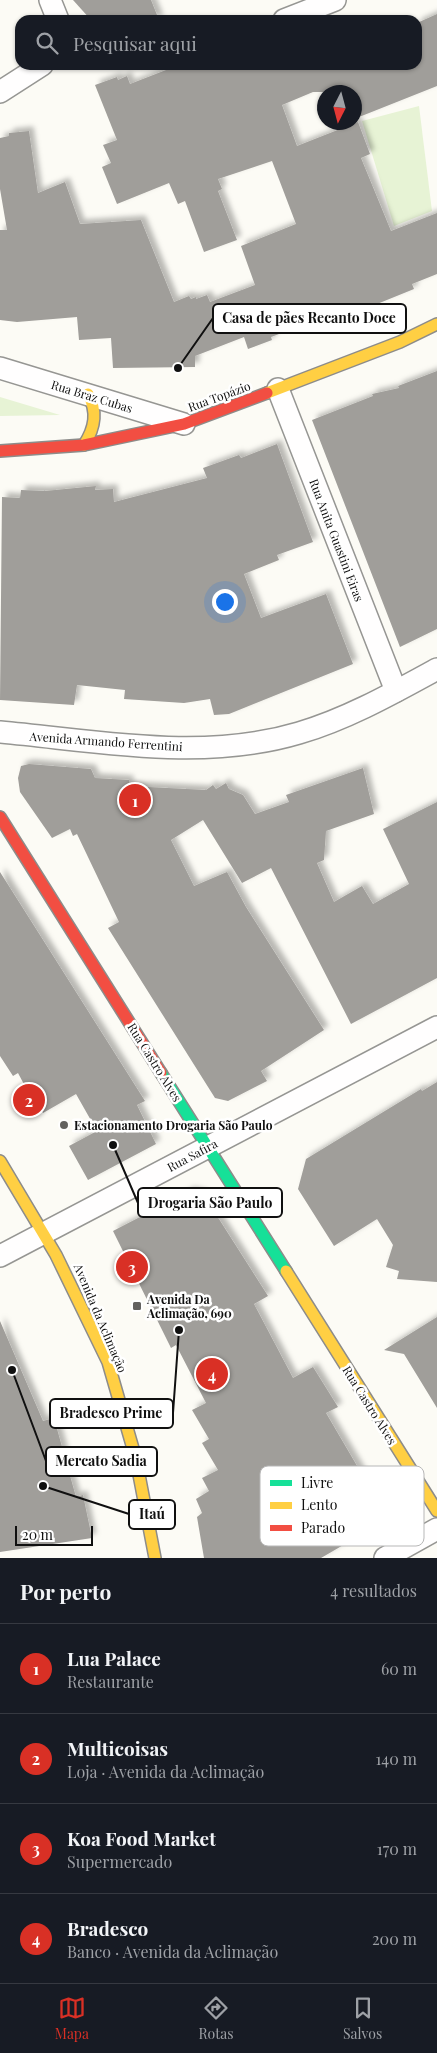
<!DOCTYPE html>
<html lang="pt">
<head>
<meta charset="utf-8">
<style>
	:root { --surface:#171b24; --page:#20242c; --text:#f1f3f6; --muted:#9ea1a6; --line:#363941; --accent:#d93025 }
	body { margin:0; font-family:"Playfair Display",serif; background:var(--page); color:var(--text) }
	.compass { position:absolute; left:317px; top:85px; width:45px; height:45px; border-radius:50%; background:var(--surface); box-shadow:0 1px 4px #0004; rotate:186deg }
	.scale { position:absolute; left:15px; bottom:12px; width:78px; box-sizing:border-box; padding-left:5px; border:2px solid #101010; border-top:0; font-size:14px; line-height:18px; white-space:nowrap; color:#101010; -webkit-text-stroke:4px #fff; paint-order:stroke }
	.you { position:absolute; left:224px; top:601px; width:18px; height:18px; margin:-12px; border:4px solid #fff; border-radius:50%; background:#1a73e8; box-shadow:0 0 0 8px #1a73e833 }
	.badge { display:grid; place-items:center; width:32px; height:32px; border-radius:50%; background:var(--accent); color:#fff; font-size:16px; font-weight:700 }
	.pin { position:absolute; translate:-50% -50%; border:2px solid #fff; box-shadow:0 1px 5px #0006 }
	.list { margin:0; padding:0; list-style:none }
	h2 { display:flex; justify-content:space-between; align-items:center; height:65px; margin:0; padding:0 20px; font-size:21px }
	h2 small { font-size:16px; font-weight:400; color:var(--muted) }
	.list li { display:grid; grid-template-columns:32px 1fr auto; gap:15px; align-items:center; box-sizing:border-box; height:90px; padding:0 20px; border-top:1px solid var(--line) }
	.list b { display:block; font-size:19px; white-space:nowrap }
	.list p { margin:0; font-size:16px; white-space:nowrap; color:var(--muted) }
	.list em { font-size:16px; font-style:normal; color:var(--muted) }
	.icon { flex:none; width:28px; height:28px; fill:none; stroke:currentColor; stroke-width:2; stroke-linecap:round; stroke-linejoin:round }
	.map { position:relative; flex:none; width:437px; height:1558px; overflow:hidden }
	.search { position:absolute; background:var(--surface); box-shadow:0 1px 4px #0004; left:15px; right:15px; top:15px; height:55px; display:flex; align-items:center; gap:12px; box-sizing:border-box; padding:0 18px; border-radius:15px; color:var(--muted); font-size:19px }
	.sheet { height:425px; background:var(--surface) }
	nav { display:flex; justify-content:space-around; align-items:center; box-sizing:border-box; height:70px; border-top:1px solid var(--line); background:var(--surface); font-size:14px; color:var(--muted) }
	nav a { display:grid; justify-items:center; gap:2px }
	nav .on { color:var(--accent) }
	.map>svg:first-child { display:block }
	.green { fill:#e7f3d5 }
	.building { fill:#a09e9a; filter:url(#shadow) }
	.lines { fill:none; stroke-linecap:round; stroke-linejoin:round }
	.street-casing { stroke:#969693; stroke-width:24 }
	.fast-casing { stroke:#8d8c8a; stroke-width:14 }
	.slow-casing { stroke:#8d8c8a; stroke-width:14 }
	.jam-casing { stroke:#8d8c8a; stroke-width:14 }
	.street { stroke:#fffefe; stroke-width:21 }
	.fast { stroke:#16e098; stroke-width:11 }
	.slow { stroke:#ffcf43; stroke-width:11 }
	.jam { stroke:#f24e42; stroke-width:11 }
	.poi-dot { fill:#636260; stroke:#fff; stroke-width:2 }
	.labels { text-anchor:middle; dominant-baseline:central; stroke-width:5; stroke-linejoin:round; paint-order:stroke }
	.street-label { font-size:12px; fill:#101010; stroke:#fff }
	.poi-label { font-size:12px; font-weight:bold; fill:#101010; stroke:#fff; text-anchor:start }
	.key { fill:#fff; stroke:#b7b7b7; stroke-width:1 }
	.key-label { font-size:14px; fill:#101010 }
	.leader { fill:none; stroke:#101010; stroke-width:2 }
	.callout-dot { fill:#101010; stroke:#fff; stroke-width:2 }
	.callout { fill:#fff; stroke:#101010; stroke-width:2 }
	.callout-label { font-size:14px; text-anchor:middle; font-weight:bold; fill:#101010 }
</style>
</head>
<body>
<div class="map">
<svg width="437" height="1558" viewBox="0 0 437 1558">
	<defs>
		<filter id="shadow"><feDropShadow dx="4.5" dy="-4.5" stdDeviation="2.5" flood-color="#0004"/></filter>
	</defs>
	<rect width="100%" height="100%" fill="#fcfbf5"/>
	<g class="green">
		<path d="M 419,106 L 432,211 L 394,226 L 362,121 Z"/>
		<path d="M 0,397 L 60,415 L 0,416 Z"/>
	</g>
	<g class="building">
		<path d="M 73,0 L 151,0 L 159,20 L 91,20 Z"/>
		<path d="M 437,14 L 437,86 L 354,119 L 354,92 L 313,92 L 282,105 L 297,146 L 358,122 L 370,154 L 361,158 L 391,231 L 437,213 L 437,274 L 412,284 L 414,289 L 377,304 L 340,317 L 338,312 L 271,337 L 272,340 L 248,349 L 244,337 L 195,356 L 195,367 L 113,368 L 111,338 L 79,340 L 77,317 L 17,322 L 0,320 L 0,230 L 7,230 L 0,189 L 0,138 L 9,136 L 9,133 L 29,131 L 38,193 L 65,182 L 80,224 L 141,220 L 174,302 L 189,296 L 191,299 L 196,297 L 196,299 L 207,295 L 210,302 L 255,285 L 241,246 L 296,224 L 272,161 L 218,179 L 222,189 L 218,191 L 237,240 L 204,252 L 185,201 L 178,204 L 169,183 L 117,204 L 102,167 L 111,163 L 103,145 L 117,140 L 95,85 L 117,77 L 118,80 L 127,76 L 130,84 L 179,65 L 417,65 L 417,23 Z"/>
		<path d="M 437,371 L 437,629 L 400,647 L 312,420 L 373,396 L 372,394 L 399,388 L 398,386 Z"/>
		<path d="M 277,444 L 313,542 L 277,555 L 279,560 L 244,574 L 261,618 L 326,594 L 353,664 L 229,714 L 214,715 L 210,699 L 184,703 L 124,699 L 125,690 L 77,685 L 74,705 L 0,700 L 2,497 L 20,498 L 21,490 L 45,491 L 96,486 L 95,490 L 113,489 L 114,502 L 207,478 L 203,468 L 239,455 L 241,458 Z"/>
		<path d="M 29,764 L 91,769 L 95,778 L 129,780 L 129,786 L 206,790 L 213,785 L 216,789 L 226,783 L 229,789 L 243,795 L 255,814 L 289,802 L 286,795 L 363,768 L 374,814 L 326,831 L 324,860 L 317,863 L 334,902 L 362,886 L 373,904 L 409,884 L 383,829 L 437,802 L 437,978 L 351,1024 L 271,868 L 242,883 L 203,820 L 171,840 L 194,886 L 227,872 L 246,907 L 324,1030 L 261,1071 L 267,1081 L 228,1101 L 215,1098 L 108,928 L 119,922 L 77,834 L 73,836 L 70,829 L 52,838 L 20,792 L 18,778 L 21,766 Z"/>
		<path d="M 0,872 L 145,1101 L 137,1105 L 156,1144 L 88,1180 L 69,1146 L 97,1131 L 76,1094 L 43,1113 L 39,1105 L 36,1107 L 18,1073 L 13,1076 L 0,1056 Z"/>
		<path d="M 437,1082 L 437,1282 L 397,1279 L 399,1271 L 386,1267 L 393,1245 L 377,1219 L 334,1246 L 298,1189 L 306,1159 L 421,1089 L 422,1091 Z"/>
		<path d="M 190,1191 L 203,1194 L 268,1296 L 254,1304 L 293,1378 L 313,1367 L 338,1407 L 326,1413 L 370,1488 L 384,1480 L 398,1503 L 383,1511 L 388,1519 L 321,1558 L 204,1558 L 197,1517 L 202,1513 L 196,1499 L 209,1491 L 202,1478 L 218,1470 L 202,1443 L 209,1439 L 192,1410 L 206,1403 L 176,1345 L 171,1348 L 113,1231 Z"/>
		<path d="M 437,1317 L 437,1408 L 404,1354 L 384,1350 Z"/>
		<path d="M 0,1321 L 43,1421 L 54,1418 L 76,1497 L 83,1495 L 92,1538 L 0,1552 Z"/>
	</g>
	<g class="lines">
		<g class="street-casing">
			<g id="street">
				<path d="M 50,0 L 58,20"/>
				<path d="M 284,20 L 335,0"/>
				<path d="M 0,92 L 42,65"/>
				<path d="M 0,368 L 184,424"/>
				<path d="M 278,389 L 396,691"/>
				<path d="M 0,732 C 99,741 202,762 299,733 C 347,719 393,693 437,669"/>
				<path d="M 0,1256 L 437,1027"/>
				<path d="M 385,1558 L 437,1529"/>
			</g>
		</g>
		<g class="fast-casing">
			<path id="fast" d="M 161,1073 L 286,1271"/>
		</g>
		<g class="slow-casing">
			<g id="slow">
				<path d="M 267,393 L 400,342 L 437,324"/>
				<path d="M 84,445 C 95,428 98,412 88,394"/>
				<path d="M 0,1161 L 56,1255 L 108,1362 L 136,1459 L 155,1558"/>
				<path d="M 286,1271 L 437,1511"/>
			</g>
		</g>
		<g class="jam-casing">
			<g id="jam">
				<path d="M 0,451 L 84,445 L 184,424 L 267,393"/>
				<path d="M 0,817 L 161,1073"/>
			</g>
		</g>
		<use href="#street" class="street"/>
		<use href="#fast" class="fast"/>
		<use href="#slow" class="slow"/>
		<use href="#jam" class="jam"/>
	</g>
	<g class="poi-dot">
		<circle cx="64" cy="1125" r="5"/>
		<rect x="132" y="1301" width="10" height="10" rx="2.5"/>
	</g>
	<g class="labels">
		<g class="street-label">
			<text transform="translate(92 396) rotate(17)">Rua Braz Cubas</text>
			<text transform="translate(219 396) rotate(-20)">Rua Topázio</text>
			<text transform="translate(337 540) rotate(69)">Rua Anita Guastini Eiras</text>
			<text transform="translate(106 741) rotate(4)">Avenida Armando Ferrentini</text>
			<text transform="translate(155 1062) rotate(58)">Rua Castro Alves</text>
			<text transform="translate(192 1155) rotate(-28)">Rua Safira</text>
			<text transform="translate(101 1318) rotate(67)">Avenida da Aclimação</text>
			<text transform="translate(370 1405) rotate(58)">Rua Castro Alves</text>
		</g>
		<g class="poi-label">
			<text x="74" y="1125">Estacionamento Drogaria São Paulo</text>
			<text x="147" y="1299">Avenida Da<tspan x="147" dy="14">Aclimação, 690</tspan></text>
		</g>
	</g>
	<rect x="260" y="1466" width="164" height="80" rx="8" class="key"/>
	<rect x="270" y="1480" width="22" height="6" fill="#16e098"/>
	<rect x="270" y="1502" width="22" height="7" fill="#ffcf43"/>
	<rect x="270" y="1525" width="22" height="6" fill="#f24e42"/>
	<g class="key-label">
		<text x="301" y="1488">Livre</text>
		<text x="301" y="1510">Lento</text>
		<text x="301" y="1533">Parado</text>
	</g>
	<path class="leader" d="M178 368L213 318M113 1145L138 1203M179 1330L173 1413M12 1370L46 1461M43 1486L129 1514"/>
	<g class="callout-dot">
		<circle cx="178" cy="368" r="5"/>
		<circle cx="113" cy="1145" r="5"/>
		<circle cx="179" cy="1330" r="5"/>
		<circle cx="12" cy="1370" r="5"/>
		<circle cx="43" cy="1486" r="5"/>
	</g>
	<g class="callout">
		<rect x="213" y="304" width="193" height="29" rx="5"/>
		<rect x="138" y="1188" width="144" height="29" rx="5"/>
		<rect x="50" y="1399" width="123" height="29" rx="5"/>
		<rect x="46" y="1447" width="111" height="29" rx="5"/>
		<rect x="129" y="1500" width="46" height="29" rx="5"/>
	</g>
	<g class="callout-label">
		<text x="309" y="323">Casa de pães Recanto Doce</text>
		<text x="210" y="1208">Drogaria São Paulo</text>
		<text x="111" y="1418">Bradesco Prime</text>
		<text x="101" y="1466">Mercato Sadia</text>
		<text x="152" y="1519">Itaú</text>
	</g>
</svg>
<svg class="compass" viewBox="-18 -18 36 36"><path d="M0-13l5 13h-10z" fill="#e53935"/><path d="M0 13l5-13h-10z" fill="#9ea1a6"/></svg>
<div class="scale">20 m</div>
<div class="you"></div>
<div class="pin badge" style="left:135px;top:800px">1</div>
<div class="pin badge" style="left:29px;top:1100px">2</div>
<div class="pin badge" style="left:132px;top:1267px">3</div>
<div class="pin badge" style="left:212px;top:1374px">4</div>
<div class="search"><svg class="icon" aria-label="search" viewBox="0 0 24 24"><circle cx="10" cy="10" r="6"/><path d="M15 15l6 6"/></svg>Pesquisar aqui</div>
</div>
<section class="sheet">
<h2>Por perto<small>4 resultados</small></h2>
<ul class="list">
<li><span class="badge">1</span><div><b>Lua Palace</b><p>Restaurante</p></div><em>60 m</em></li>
<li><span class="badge">2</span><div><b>Multicoisas</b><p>Loja · Avenida da Aclimação</p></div><em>140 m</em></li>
<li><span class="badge">3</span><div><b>Koa Food Market</b><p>Supermercado</p></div><em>170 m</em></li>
<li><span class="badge">4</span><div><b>Bradesco</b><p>Banco · Avenida da Aclimação</p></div><em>200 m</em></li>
</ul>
</section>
<nav>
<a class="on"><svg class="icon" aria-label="map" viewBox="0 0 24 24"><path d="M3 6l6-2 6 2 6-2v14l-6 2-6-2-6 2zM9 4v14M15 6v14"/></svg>Mapa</a>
<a><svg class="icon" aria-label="directions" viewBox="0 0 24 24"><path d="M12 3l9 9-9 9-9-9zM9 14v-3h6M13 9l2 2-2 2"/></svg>Rotas</a>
<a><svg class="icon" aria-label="saved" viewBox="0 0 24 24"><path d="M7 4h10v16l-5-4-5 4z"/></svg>Salvos</a>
</nav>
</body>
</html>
